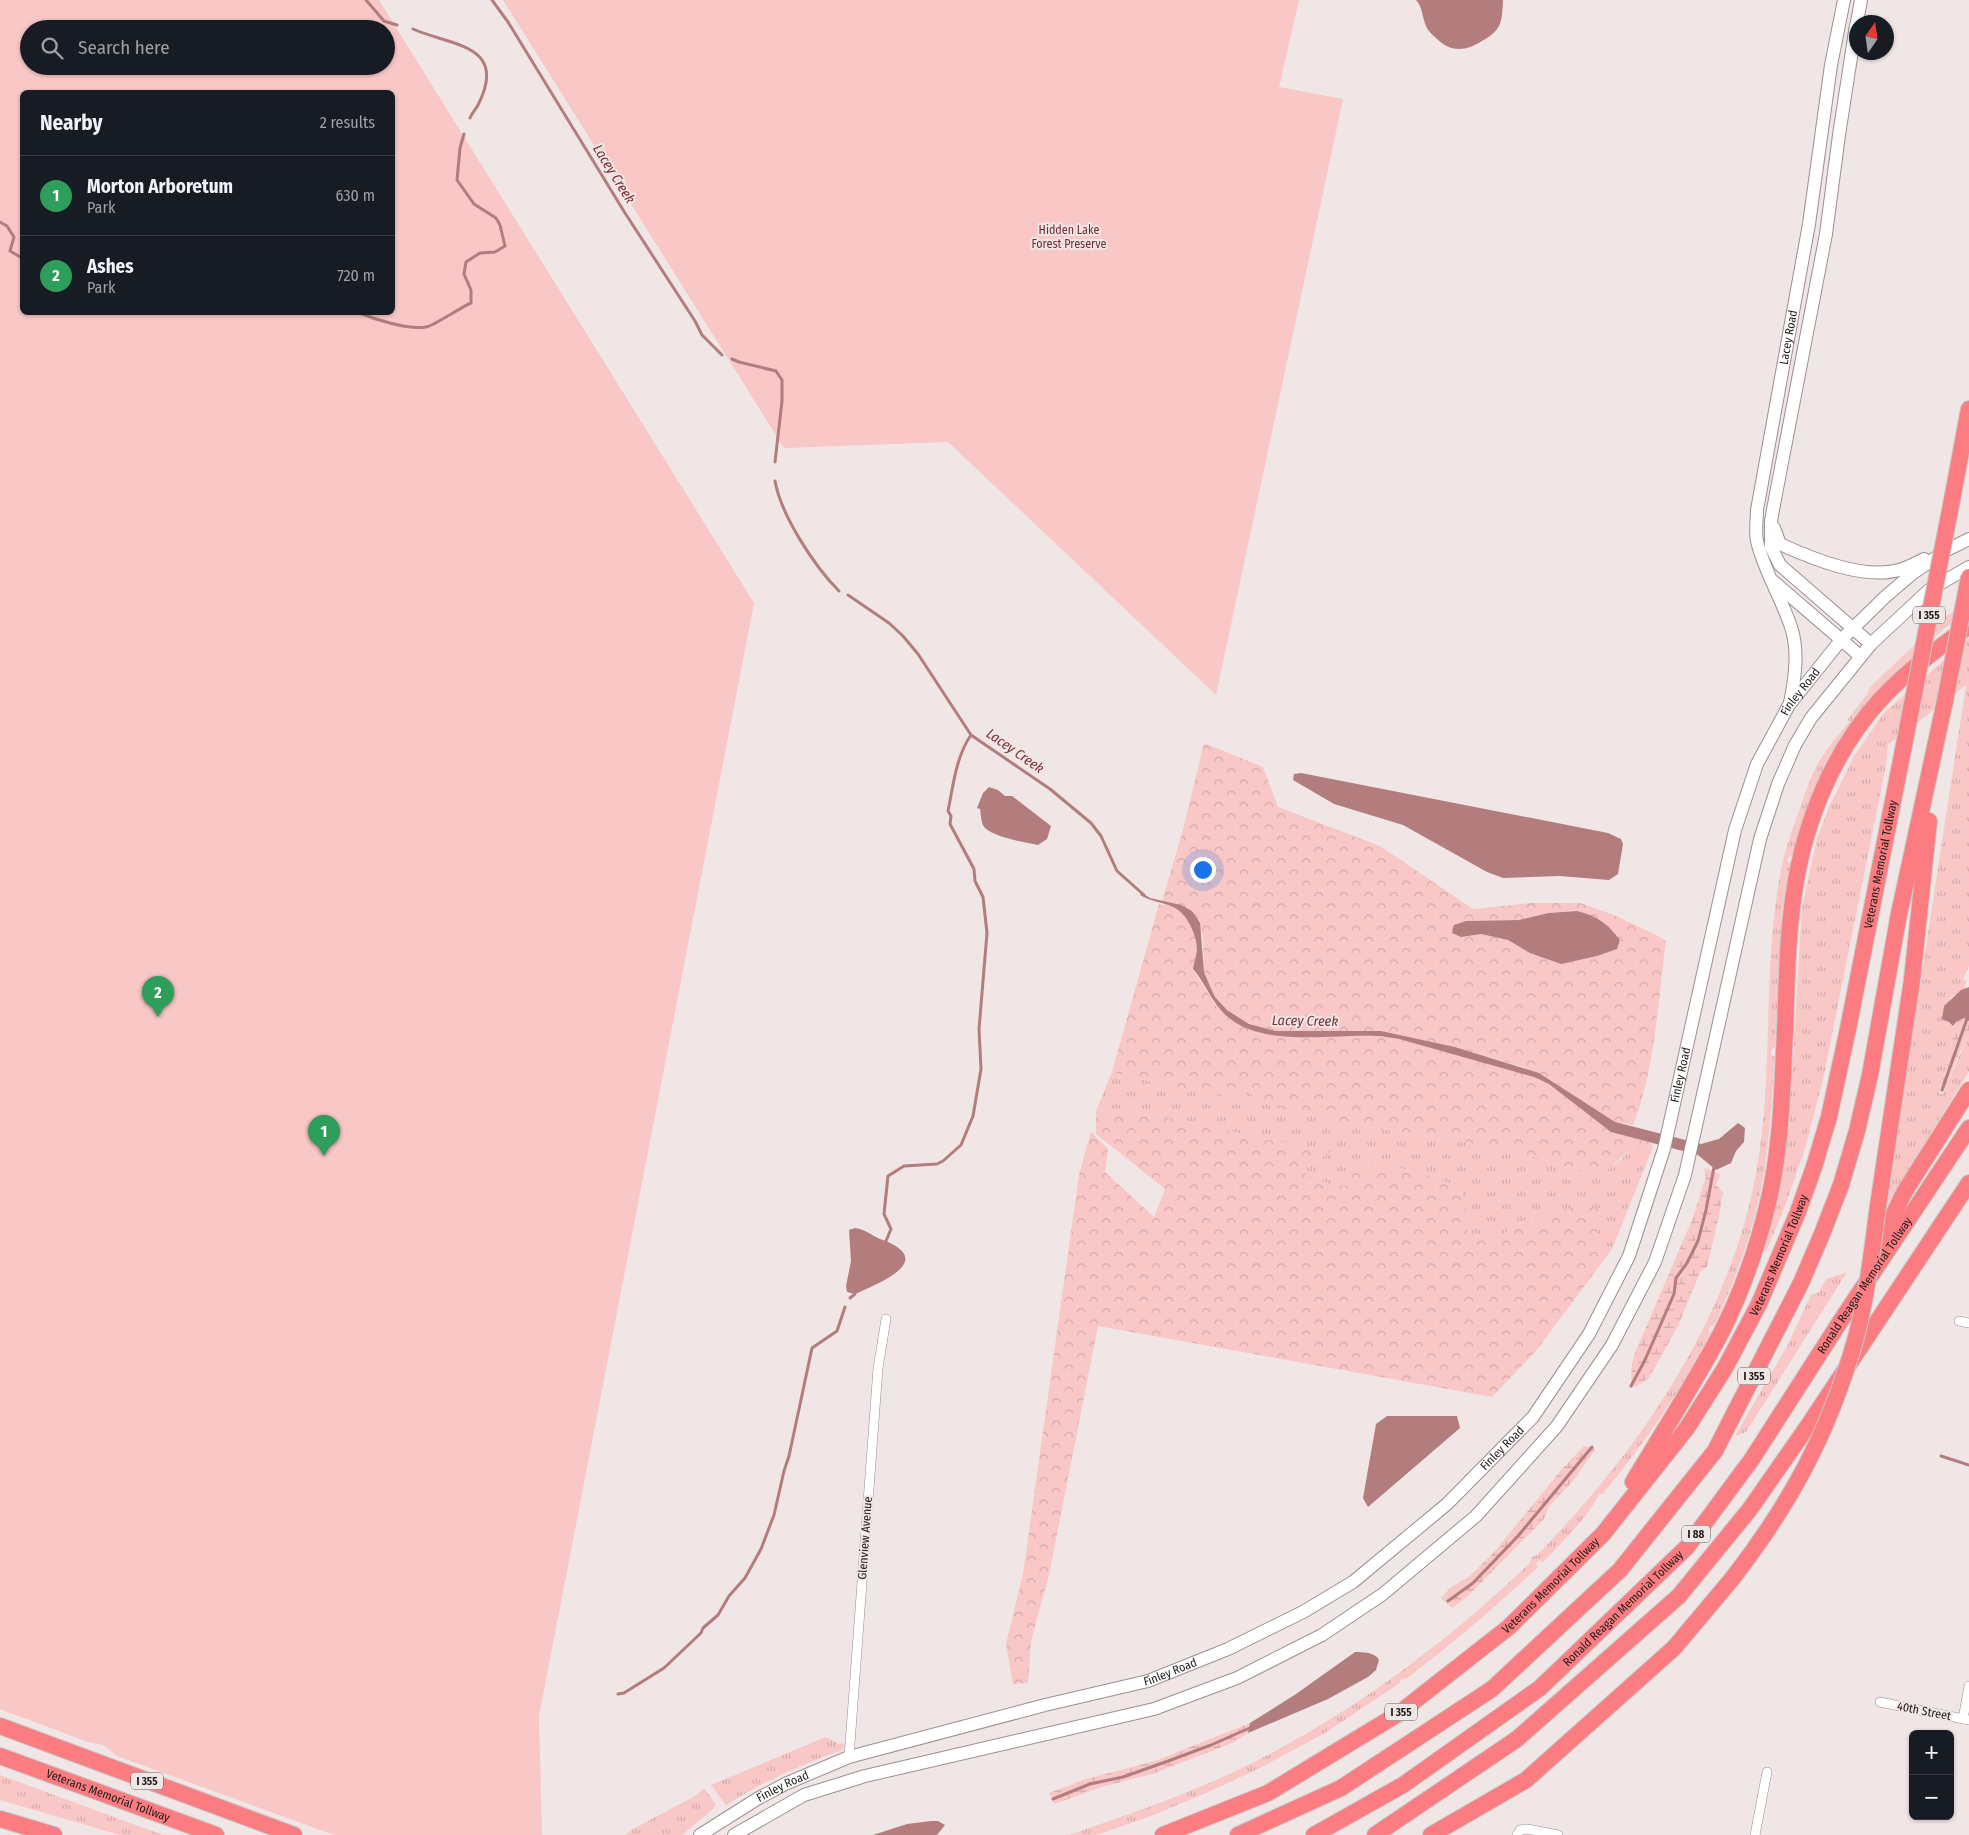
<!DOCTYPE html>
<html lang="en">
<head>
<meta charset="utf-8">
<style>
	:root { --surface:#171b24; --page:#20242c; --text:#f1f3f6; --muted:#9ea1a6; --line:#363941; --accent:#db2777 }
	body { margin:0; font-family:"Fira Sans Condensed",sans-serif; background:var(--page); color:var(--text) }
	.controls { position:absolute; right:15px; bottom:15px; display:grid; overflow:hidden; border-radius:8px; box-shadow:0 1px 4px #0004 }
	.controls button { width:45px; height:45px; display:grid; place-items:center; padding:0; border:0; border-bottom:1px solid var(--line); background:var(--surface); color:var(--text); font:25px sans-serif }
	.compass { position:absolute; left:1849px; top:15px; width:45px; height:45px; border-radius:50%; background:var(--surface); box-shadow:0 1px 4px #0004; rotate:13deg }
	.you { position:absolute; left:1202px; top:869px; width:18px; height:18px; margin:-12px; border:4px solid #fff; border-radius:50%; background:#1a73e8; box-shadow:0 0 0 8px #1a73e833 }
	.badge { display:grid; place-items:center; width:32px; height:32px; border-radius:50%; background:var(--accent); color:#fff; font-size:16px; font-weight:700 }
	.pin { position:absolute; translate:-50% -41px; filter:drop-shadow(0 1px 2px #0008) }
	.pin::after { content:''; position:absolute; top:26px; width:18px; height:15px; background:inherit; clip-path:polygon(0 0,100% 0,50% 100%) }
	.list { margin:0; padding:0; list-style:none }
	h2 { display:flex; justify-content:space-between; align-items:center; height:65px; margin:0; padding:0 20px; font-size:21px }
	h2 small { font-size:16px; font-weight:400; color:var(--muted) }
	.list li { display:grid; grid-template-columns:32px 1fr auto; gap:15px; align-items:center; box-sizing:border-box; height:80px; padding:0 20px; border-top:1px solid var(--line) }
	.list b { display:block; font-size:19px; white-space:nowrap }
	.list p { margin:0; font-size:16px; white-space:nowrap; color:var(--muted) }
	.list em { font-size:16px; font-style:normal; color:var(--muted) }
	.icon { flex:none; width:28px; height:28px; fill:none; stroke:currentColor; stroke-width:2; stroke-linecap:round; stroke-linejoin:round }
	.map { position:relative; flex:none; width:1969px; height:1835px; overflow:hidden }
	.search { position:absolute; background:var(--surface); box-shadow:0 1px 4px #0004; left:20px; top:20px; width:375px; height:55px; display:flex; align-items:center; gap:12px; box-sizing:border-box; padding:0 18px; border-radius:28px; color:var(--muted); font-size:19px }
	.panel { position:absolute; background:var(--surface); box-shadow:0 1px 4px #0004; left:20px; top:90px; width:375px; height:225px; border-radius:8px }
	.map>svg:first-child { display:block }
	.grass { fill:url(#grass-tufts) }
	.forest { fill:url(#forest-crowns); fill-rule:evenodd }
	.wetland { fill:url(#wetland-marsh) }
	.green { fill:#f8c7c6; fill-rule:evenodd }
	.water { fill:#b37d7e }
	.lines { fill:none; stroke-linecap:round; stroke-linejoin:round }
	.stream { stroke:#b37d7e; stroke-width:3 }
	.minor-casing { stroke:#99908f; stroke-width:10 }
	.secondary-casing { stroke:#99908f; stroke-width:14 }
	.motorway-casing { stroke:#c9c8c8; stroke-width:18 }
	.minor { stroke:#fff; stroke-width:9 }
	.secondary { stroke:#fff; stroke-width:12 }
	.motorway { stroke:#fb7c81; stroke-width:16 }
	.motorway-bridge-casing { stroke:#c9c8c8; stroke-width:18; stroke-linecap:butt }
	.motorway-bridge { stroke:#fb7c81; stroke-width:16 }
	.labels { text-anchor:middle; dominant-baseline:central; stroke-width:4; stroke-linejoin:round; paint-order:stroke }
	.shield { fill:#f1e6e6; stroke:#5e5858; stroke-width:1 }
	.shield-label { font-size:11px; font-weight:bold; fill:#1f1b1b }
	.park-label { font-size:12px; fill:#712d31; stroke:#f1e6e6 }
	.street-label { font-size:12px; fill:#1f1b1b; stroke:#f1e6e6 }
	.water-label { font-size:14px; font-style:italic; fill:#773236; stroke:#f1e6e6 }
</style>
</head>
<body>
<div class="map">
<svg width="1969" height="1835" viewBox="0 0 1969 1835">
	<defs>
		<pattern id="grass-tufts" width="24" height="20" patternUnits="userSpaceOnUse" patternTransform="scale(1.25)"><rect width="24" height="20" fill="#f8c7c6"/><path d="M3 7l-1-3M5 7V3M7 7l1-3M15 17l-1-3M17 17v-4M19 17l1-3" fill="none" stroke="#d4aaaa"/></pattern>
		<pattern id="forest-crowns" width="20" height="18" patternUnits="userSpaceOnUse" patternTransform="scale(1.25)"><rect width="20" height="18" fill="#f8c7c6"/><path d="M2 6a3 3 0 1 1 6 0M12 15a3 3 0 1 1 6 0" fill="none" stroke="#d4aaaa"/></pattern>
		<pattern id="wetland-marsh" width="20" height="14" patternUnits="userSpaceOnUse" patternTransform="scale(1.25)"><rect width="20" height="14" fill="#f8c7c6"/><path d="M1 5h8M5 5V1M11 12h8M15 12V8" fill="none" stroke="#d4aaaa"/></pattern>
	</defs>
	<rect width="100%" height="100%" fill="#f1e6e6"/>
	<g class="grass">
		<path d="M 1969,603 L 1969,614 L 1946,627 L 1888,681 L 1807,811 L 1793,855 L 1788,857 L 1787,861 L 1791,863 L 1782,911 L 1775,1047 L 1772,1049 L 1771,1055 L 1775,1057 C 1772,1097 1770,1138 1763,1178 C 1754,1230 1736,1278 1714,1326 L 1711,1326 L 1709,1329 L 1710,1333 C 1682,1389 1646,1441 1606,1490 L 1603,1494 L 1599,1494 C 1587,1519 1563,1541 1543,1562 L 1540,1560 L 1536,1564 L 1538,1567 C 1496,1607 1452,1644 1406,1679 L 1404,1678 L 1400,1681 L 1400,1683 L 1325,1733 L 1258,1769 L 1206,1793 L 1151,1816 L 1097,1835 L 1069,1835 C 1130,1814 1192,1793 1250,1764 C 1353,1713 1446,1643 1529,1564 L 1532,1557 L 1537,1555 C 1641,1449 1731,1317 1757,1168 C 1774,1070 1762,968 1781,870 C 1785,849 1793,828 1800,808 C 1806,791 1812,772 1822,757 C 1830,744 1840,733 1850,721 L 1847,720 L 1868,693 L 1869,688 L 1943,618 Z"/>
		<path d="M 1969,638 L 1969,966 L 1963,979 L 1966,982 L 1965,988 L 1950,998 L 1949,1022 L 1953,1026 L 1951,1050 L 1939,1093 L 1942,1094 L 1969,1035 L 1969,1071 L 1886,1207 L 1966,685 L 1888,745 L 1886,765 L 1822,1084 L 1805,1148 L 1787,1201 L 1766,1252 L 1763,1250 L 1779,1191 L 1784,1158 L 1789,1122 L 1802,907 L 1817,839 L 1829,807 L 1854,756 L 1884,713 Z"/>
		<path d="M 1112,1072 L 1160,1084 L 1241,1088 L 1274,1108 L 1369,1127 L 1491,1147 L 1538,1158 L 1592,1174 L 1617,1163 L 1636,1145 L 1653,1147 L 1612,1249 L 1600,1244 L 1595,1227 L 1601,1209 L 1573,1206 L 1539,1222 L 1524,1221 L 1503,1234 L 1480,1235 L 1468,1231 L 1464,1224 L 1466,1206 L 1351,1185 L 1337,1186 L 1310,1179 L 1298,1168 L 1315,1162 L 1333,1149 L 1296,1146 L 1183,1120 L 1123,1110 L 1096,1111 Z"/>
		<path d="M 1847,1272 L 1746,1432 L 1735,1436 L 1788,1344 L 1811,1295 L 1819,1292 L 1826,1279 Z"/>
		<path d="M 826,1737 L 839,1744 L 845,1743 L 843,1750 C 802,1764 763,1782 726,1805 L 711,1785 Z"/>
		<path d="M 0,1775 L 163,1835 L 120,1835 L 0,1800 Z"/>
		<path d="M 704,1788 L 716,1805 L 712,1810 L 682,1835 L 625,1835 L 633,1829 L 695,1796 Z"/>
	</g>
	<g class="forest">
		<path d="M 1204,743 L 1263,767 L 1278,807 L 1380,846 L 1473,909 L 1531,903 L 1580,903 L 1614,915 L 1658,936 L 1666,941 C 1658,1000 1655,1071 1633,1125 L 1615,1122 L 1602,1114 L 1549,1079 L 1523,1067 L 1455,1047 L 1381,1031 L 1276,1031 L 1249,1024 L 1227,1010 L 1215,997 L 1209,984 L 1204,972 L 1203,936 L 1192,911 L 1162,901 L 1183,830 ZM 1576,911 C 1597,916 1607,923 1620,940 L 1617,949 L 1597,956 L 1561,963 L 1530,953 L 1508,940 L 1481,934 L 1466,921 L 1519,920 L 1549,913 Z"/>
		<path d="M 1159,904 C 1164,905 1171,905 1175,908 C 1188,915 1197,934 1197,949 C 1196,955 1194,963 1193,969 L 1214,1003 L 1221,1011 L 1230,1019 L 1251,1030 L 1279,1036 L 1378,1036 L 1399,1039 L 1512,1070 L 1534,1077 L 1549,1084 L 1611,1132 L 1651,1143 L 1653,1147 L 1636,1145 L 1603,1173 L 1592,1174 L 1538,1158 L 1491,1147 L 1369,1127 L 1274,1108 L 1241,1088 L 1234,1098 L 1160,1084 L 1112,1072 Z"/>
		<path d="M 1123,1110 L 1183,1120 L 1296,1146 L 1334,1149 L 1315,1162 L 1299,1168 C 1313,1182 1330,1187 1351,1185 L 1350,1173 C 1355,1171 1360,1167 1364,1166 C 1391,1162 1436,1177 1461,1188 L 1466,1206 L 1464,1224 L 1468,1231 L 1480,1235 L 1503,1234 L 1524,1221 L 1539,1222 L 1573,1206 L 1601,1208 L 1595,1227 L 1600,1244 L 1612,1249 L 1536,1351 L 1492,1397 L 1098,1326 L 1049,1575 L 1031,1641 L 1028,1683 L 1013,1684 L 1006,1644 L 1023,1574 L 1079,1175 L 1091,1132 L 1108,1149 L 1105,1172 L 1154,1217 L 1165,1189 L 1096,1134 L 1096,1111 Z"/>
	</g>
	<g class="wetland">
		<path d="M 1964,1018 L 1969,1021 L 1969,1035 L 1957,1058 L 1945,1089 L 1941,1087 L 1951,1050 L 1953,1026 L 1956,1022 Z"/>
		<path d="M 1704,1168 L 1721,1174 L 1716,1185 L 1723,1192 L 1719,1216 L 1707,1267 L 1700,1272 L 1678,1326 L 1649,1378 L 1635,1387 L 1631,1386 L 1632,1363 L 1635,1353 L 1692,1220 L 1706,1177 Z"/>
		<path d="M 1584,1446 L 1592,1447 L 1595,1450 L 1573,1481 L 1549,1506 L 1544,1519 L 1468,1596 L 1452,1608 L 1441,1598 L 1450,1588 L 1470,1576 L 1495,1551 L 1562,1469 Z"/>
		<path d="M 1250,1723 L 1248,1733 L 1232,1743 L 1155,1773 L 1105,1786 L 1054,1804 L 1049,1793 L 1086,1779 L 1155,1761 Z"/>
	</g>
	<g class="green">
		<path d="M 0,0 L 379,0 L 754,603 L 539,1716 L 542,1835 L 334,1835 L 117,1756 L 103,1745 L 88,1742 L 0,1709 ZM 29,29 L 386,29 L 386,66 L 29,66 ZM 22,92 L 392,92 L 392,312 L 22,312 Z"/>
		<path d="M 503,0 L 1299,0 L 1279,87 L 1343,99 L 1216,695 L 948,442 L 784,448 Z"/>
	</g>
	<g class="water">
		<path d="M 1416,0 L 1503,0 C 1502,22 1502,30 1482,41 C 1466,51 1452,53 1437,39 C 1434,36 1429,32 1427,28 C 1422,19 1423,7 1416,0 Z"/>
		<path d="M 1301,773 L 1608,833 L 1621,839 L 1623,844 L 1618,874 L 1609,880 L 1560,876 L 1503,878 L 1487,872 L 1403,825 L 1334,804 L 1293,780 L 1294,774 Z"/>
		<path d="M 989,787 L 998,790 L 1005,796 L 1012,796 L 1051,826 L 1047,839 L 1038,845 C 1024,842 996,838 985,828 C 981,824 981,815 980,809 L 977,808 L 983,793 Z"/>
		<path d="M 1142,893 L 1150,898 L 1181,905 L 1192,911 L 1200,923 L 1204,972 L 1209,984 L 1215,997 L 1227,1010 L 1249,1024 L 1276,1031 L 1381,1031 L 1455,1047 L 1539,1073 L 1615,1122 L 1701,1144 L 1719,1139 L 1738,1123 L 1745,1128 L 1744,1142 L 1736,1151 L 1731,1163 L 1716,1170 L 1698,1155 L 1611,1132 L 1549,1084 L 1534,1077 L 1399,1039 C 1391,1038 1384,1036 1376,1036 C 1333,1034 1264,1047 1229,1018 C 1211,1003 1207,985 1193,969 C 1194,963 1196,956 1197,950 C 1197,935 1187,913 1173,907 C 1162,902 1152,902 1140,895 Z"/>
		<path d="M 1577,911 C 1597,916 1607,923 1620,940 L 1617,949 L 1597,956 L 1561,964 L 1530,953 L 1508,940 L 1481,934 L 1461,937 L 1452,933 L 1454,925 L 1466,921 L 1519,920 L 1549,913 Z"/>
		<path d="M 1969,987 L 1969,1021 L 1964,1018 L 1956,1022 L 1953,1026 L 1949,1022 L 1942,1019 L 1944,1006 L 1961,990 Z"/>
		<path d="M 855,1228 C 866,1229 873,1237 883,1240 C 938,1261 877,1284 855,1294 L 847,1292 L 846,1286 L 851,1261 L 849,1230 Z"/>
		<path d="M 1387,1416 L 1457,1416 L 1460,1428 L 1368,1507 L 1363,1498 L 1376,1424 Z"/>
		<path d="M 1355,1652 C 1363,1652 1375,1652 1379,1660 L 1376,1670 L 1368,1677 L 1328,1699 L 1248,1733 L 1250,1723 L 1296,1694 Z"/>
		<path d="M 931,1821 L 938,1821 L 945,1825 L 937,1835 L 873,1835 L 907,1824 Z"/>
	</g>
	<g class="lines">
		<g class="stream">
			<path d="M 366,0 L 384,21 L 397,25"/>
			<path d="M 492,0 L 508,22 L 625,213 L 695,321 L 702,335 L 722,355"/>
			<path d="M 413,29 C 451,46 509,44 478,105 C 476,109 472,113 470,118"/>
			<path d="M 0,222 L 7,226 L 14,237 L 10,251 L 22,258"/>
			<path d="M 357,312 C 374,319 407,330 426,327 C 432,327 461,307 471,303 L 471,290 L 464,274 L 466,262 L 480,253 L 495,252 L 505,246 L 500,225 L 496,218 L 474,204 L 457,180 L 460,148 L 464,134"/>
			<path d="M 732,359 L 739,362 L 776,371 L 782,380 L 782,401 L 775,462"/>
			<path d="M 775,481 C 781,515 814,566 839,591"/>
			<path d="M 848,595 L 889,623 L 903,636 L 918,654 L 971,735 L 1050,789 L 1091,823 L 1101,836 L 1117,871 L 1144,895"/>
			<path d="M 1942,1090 L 1969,1013"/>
			<path d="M 886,1241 L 891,1229 L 884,1214 L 888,1176 L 904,1166 L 937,1164 L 943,1161 L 961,1145 L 973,1116 L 981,1069 L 979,1029 L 987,933 L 983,897 L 975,881 L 974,869 L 950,824 L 951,816 L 948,811 C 953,787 956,756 971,735"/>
			<path d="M 850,1298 L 855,1294"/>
			<path d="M 1631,1386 L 1645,1360 L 1674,1294 L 1676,1278 L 1687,1263 L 1698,1241 L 1706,1210 L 1714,1167"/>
			<path d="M 1941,1456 L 1969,1465"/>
			<path d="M 1448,1601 L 1473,1583 L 1518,1536 L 1592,1447"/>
			<path d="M 618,1694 L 624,1693 L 664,1668 L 701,1633 L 703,1628 L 718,1615 L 729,1596 L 745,1578 L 761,1549 L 774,1515 L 784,1471 L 789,1456 L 812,1348 L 837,1331 L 845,1307"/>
			<path d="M 1053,1799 L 1090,1784 L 1123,1777 L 1171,1760 L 1211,1745 L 1252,1727"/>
		</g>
		<g class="minor-casing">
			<g id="minor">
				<path d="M 1959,1321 L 1969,1323"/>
				<path d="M 1880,1702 L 1969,1720"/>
				<path d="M 1963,1719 L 1969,1686"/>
				<path d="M 849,1757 L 878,1368 L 886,1319"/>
				<path d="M 1517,1835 L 1520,1830 L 1527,1829 L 1558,1835"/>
				<path d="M 1755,1835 L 1767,1772"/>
			</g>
		</g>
		<g class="secondary-casing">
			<g id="secondary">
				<path d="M 1857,22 L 1861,0"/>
				<path d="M 1856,25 L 1839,135 L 1826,234 L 1775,499 L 1771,521 L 1771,547 L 1780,565 L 1871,644"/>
				<path d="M 1774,528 L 1780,544 C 1813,559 1864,580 1899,570 C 1907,568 1916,563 1924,559"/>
				<path d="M 1774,582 L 1860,656"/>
				<path id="s1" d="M 1790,703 C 1795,678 1799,651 1791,627 C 1781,597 1764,571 1757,541 C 1755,531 1757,520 1757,510 L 1809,224 L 1831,65 L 1844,0"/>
				<path id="s2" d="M 700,1835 L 757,1799 L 785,1784 L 849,1757 L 1045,1705 L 1148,1681 L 1228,1649 L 1303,1612 L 1353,1582 L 1447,1504 L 1533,1417 L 1589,1334 L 1629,1256 L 1664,1149 L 1735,830 L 1757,764 L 1789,705 L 1841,640 L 1885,597 L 1913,573 L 1947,550 L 1969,539"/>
				<path d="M 734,1835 L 804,1795 L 865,1776 L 1154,1709 L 1237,1678 L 1322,1635 L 1383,1594 L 1476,1516 L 1557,1426 L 1612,1345 L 1655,1262 L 1685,1175 L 1760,839 L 1778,784 L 1795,745 L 1811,718 L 1871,644 L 1929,590 L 1969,567"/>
			</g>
		</g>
		<g class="motorway-casing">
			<g id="motorway">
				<path d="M 1952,500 L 1969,409"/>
				<path d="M 1878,1206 L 1912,980 L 1929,821"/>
				<path d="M 1873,1256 L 1905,1191 L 1969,1090"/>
				<path d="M 1633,1482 C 1663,1432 1694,1384 1721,1333 C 1741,1294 1758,1245 1768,1203 C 1780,1153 1782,1102 1784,1051 C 1787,998 1786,945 1794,893 C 1804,823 1833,751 1881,699 C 1907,671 1938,648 1969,626"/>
				<path d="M 0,1726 L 294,1835"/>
				<path id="s3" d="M 0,1756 L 216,1835"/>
				<path d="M 0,1819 L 54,1835"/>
				<path id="s4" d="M 1163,1835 L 1268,1793 L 1398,1714 L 1509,1627 L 1603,1534 L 1687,1428 L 1725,1368 L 1759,1304 L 1798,1212 L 1814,1167 L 1829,1117 L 1848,1029 L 1907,730"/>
				<path d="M 1238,1835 L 1341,1788 L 1492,1689 L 1620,1570 L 1715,1451 L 1801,1283 L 1822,1234 L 1841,1185 L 1857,1131 L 1870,1075 L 1899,914 L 1945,701"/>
				<path id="s5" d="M 1314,1835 L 1403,1785 L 1540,1688 L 1687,1547 L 1752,1459 L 1838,1325 L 1969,1128"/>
				<path d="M 1375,1835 L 1517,1739 L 1679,1596 L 1750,1509 L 1810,1423 L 1969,1183"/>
				<path d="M 1431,1835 L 1526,1780 L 1674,1648 L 1732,1579"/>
			</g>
		</g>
		<use href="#minor" class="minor"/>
		<use href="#secondary" class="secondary"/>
		<use href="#motorway" class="motorway"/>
		<g class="motorway-bridge-casing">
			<g id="motorway-bridge">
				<path d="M 1945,701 L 1969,577"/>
				<path d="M 1907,730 L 1952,500"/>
				<path d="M 1732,1579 C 1791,1503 1828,1434 1855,1341 C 1867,1297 1872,1251 1878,1206"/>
			</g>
		</g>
		<use href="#motorway-bridge" class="motorway-bridge"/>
	</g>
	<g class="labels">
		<g class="shield">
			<rect x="1913" y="606.5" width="32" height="17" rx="4"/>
			<rect x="1738" y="1367.5" width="32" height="17" rx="4"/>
			<rect x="1682" y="1525.5" width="28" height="17" rx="4"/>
			<rect x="1385" y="1703.5" width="32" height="17" rx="4"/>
			<rect x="131" y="1772.5" width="32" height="17" rx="4"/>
		</g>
		<g class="shield-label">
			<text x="1929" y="615">I 355</text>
			<text x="1754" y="1376">I 355</text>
			<text x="1696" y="1534">I 88</text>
			<text x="1401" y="1712">I 355</text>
			<text x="147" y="1781">I 355</text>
		</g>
		<g class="park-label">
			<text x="1069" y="230">Hidden Lake<tspan x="1069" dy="14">Forest Preserve</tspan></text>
		</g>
		<g class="street-label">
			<text stroke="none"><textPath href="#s1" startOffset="376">Lacey Road</textPath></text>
			<text stroke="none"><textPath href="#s2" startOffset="1731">Finley Road</textPath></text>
			<text stroke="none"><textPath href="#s4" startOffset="1275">Veterans Memorial Tollway</textPath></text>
			<text stroke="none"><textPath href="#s2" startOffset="1326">Finley Road</textPath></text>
			<text stroke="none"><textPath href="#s4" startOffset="870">Veterans Memorial Tollway</textPath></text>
			<text stroke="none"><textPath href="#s5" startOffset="790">Ronald Reagan Memorial Tollway</textPath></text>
			<text stroke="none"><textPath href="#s2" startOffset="906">Finley Road</textPath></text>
			<text transform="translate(865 1538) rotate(-86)">Glenview Avenue</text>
			<text stroke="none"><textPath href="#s4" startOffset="465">Veterans Memorial Tollway</textPath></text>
			<text stroke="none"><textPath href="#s5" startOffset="385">Ronald Reagan Memorial Tollway</textPath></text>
			<text stroke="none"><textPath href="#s2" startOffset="501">Finley Road</textPath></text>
			<text transform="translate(1924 1711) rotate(11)">40th Street</text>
			<text stroke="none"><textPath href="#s2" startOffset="96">Finley Road</textPath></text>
			<text stroke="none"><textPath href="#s3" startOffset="115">Veterans Memorial Tollway</textPath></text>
		</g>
		<g class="water-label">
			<text transform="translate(614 174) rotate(58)">Lacey Creek</text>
			<text transform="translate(1015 751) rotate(35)">Lacey Creek</text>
			<text transform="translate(1305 1021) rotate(1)">Lacey Creek</text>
		</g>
	</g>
</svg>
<div class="controls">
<button>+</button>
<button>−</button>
</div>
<svg class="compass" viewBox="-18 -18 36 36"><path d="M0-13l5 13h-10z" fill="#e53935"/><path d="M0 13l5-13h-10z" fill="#9ea1a6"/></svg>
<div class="you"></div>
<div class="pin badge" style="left:324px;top:1156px;background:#2e9e5b">1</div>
<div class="pin badge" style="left:158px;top:1017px;background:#2e9e5b">2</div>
<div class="search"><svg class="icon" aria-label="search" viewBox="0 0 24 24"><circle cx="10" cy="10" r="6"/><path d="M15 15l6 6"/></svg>Search here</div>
<section class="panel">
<h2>Nearby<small>2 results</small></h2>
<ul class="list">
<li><span class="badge" style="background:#2e9e5b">1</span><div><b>Morton Arboretum</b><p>Park</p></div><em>630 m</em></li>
<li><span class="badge" style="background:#2e9e5b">2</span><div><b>Ashes</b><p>Park</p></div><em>720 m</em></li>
</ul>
</section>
</div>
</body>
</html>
